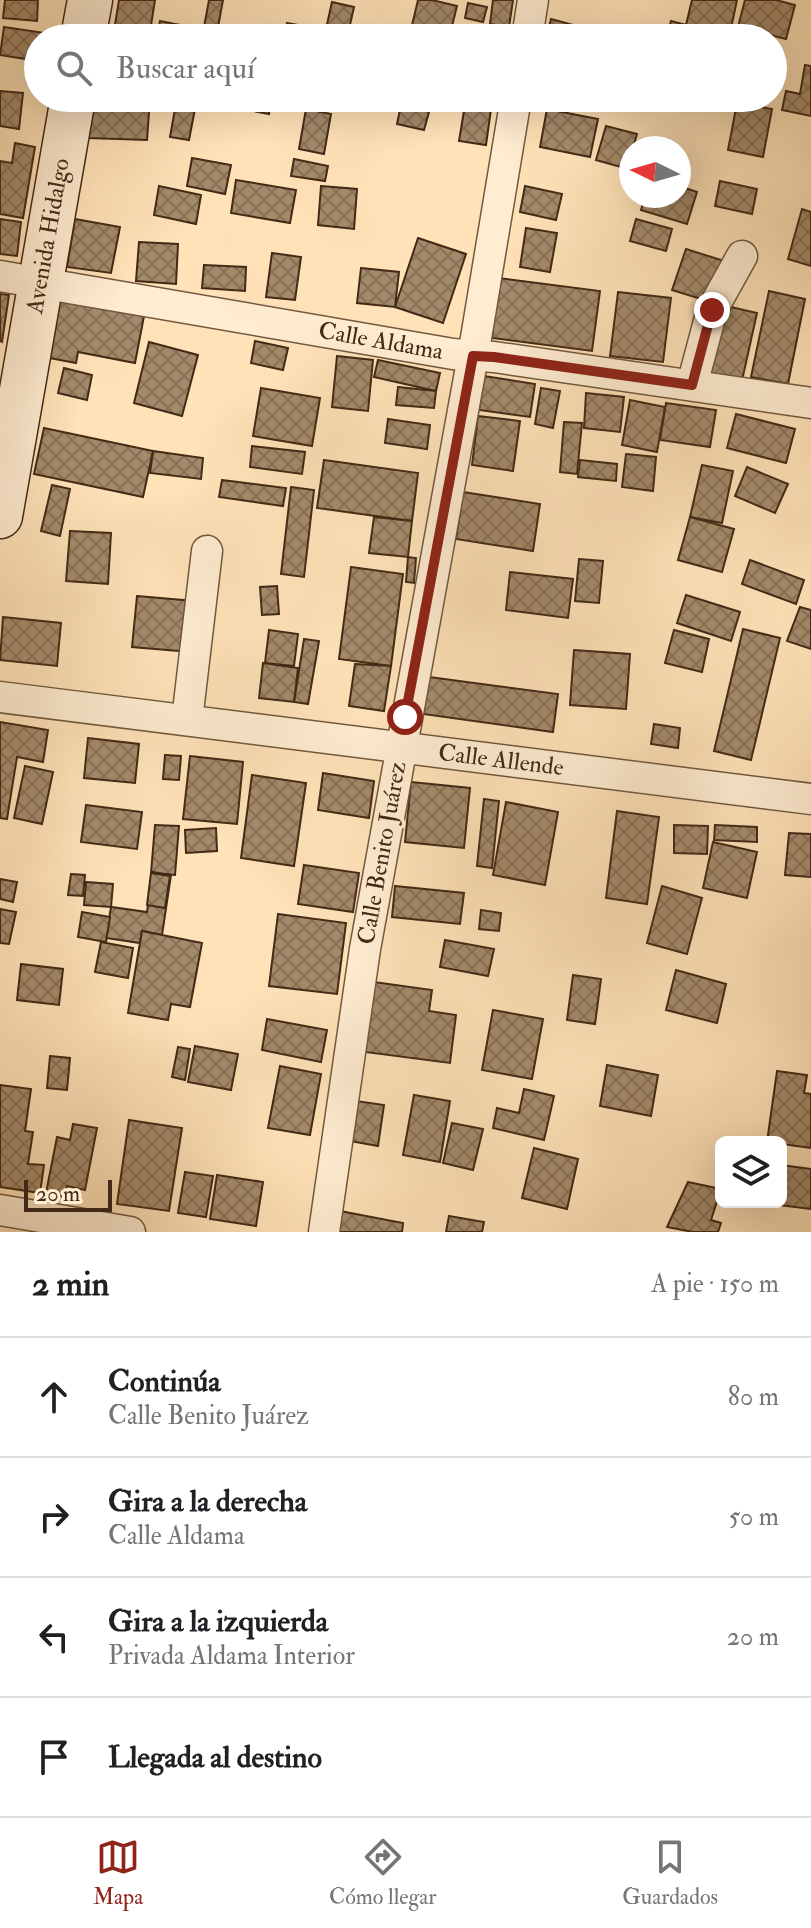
<!DOCTYPE html>
<html lang="es">
<head>
<meta charset="utf-8">
<style>
	:root { --surface:#fff; --page:#f6f6f6; --text:#202124; --muted:#757577; --line:#e0e0e0; --accent:#8f2418 }
	body { margin:0; font-family:"IM FELL Double Pica",serif; background:var(--page); color:var(--text) }
	.controls { position:absolute; right:24px; bottom:24px; display:grid; overflow:hidden; border-radius:12px; box-shadow:0 8px 32px #0002 }
	.controls button { width:72px; height:72px; display:grid; place-items:center; padding:0; border:0; border-bottom:2px solid var(--line); background:var(--surface); color:var(--text); font:40px sans-serif }
	.compass { position:absolute; left:619px; top:136px; width:72px; height:72px; border-radius:50%; background:var(--surface); box-shadow:0 8px 32px #0002; rotate:275deg }
	.scale { position:absolute; left:24px; bottom:20px; width:88px; box-sizing:border-box; padding-left:8px; border:4px solid #422a16; border-top:0; font-size:22px; line-height:28px; white-space:nowrap; color:#422a16; -webkit-text-stroke:6px #ffecd1; paint-order:stroke }
	.stop { position:absolute; width:24px; height:24px; margin:-18px; border:6px solid #8f2418; border-radius:50%; background:#fff }
	.stop.end { background:#8f2418; border-color:#fff; box-shadow:0 2px 8px #0008 }
	.list { margin:0; padding:0; list-style:none }
	h2 { display:flex; justify-content:space-between; align-items:center; height:104px; margin:0; padding:0 32px; font-size:34px }
	h2 small { font-size:26px; font-weight:400; color:var(--muted) }
	.list li { display:grid; grid-template-columns:52px 1fr auto; gap:24px; align-items:center; box-sizing:border-box; height:120px; padding:0 32px; border-top:2px solid var(--line) }
	.list b { display:block; font-size:30px; white-space:nowrap }
	.list p { margin:0; font-size:26px; white-space:nowrap; color:var(--muted) }
	.list em { font-size:26px; font-style:normal; color:var(--muted) }
	.icon { flex:none; width:44px; height:44px; fill:none; stroke:currentColor; stroke-width:2; stroke-linecap:round; stroke-linejoin:round }
	.map { position:relative; flex:none; width:811px; height:1232px; overflow:hidden }
	.search { position:absolute; background:var(--surface); box-shadow:0 8px 32px #0002; left:24px; right:24px; top:24px; height:88px; display:flex; align-items:center; gap:20px; box-sizing:border-box; padding:0 28px; border-radius:44px; color:var(--muted); font-size:30px }
	.sheet { height:584px; background:var(--surface) }
	nav { display:flex; justify-content:space-around; align-items:center; box-sizing:border-box; height:112px; border-top:2px solid var(--line); background:var(--surface); font-size:22px; color:var(--muted) }
	nav a { display:grid; justify-items:center; gap:4px }
	nav .on { color:var(--accent) }
	.map>svg:first-child { display:block }
	.building { fill:url(#building-cross-hatch); stroke:#422a16; stroke-width:2 }
	.lines { fill:none; stroke-linecap:round; stroke-linejoin:round }
	.street-casing { stroke:#71583e; stroke-width:33 }
	.secondary-casing { stroke:#422a16; stroke-width:47 }
	.street { stroke:#ffecd1; stroke-width:30 }
	.secondary { stroke:#ffecd1; stroke-width:44 }
	.route { stroke:#8f2418; stroke-width:10 }
	.labels { text-anchor:middle; dominant-baseline:central; stroke-width:7; stroke-linejoin:round; paint-order:stroke }
	.street-label { font-size:24px; fill:#422a16; stroke:#ffecd1 }
</style>
</head>
<body>
<div class="map">
<svg width="811" height="1232" viewBox="0 0 811 1232">
	<defs>
		<pattern id="building-cross-hatch" width="8" height="8" patternUnits="userSpaceOnUse" patternTransform="scale(2)"><rect width="8" height="8" fill="#a48a6a"/><path d="M0 0l8 8M0 8l8-8" fill="none" stroke="#877156"/></pattern>
	</defs>
	<rect width="100%" height="100%" fill="#ffe2b8"/>
	<filter id="stains"><feTurbulence type="fractalNoise" baseFrequency=".0025" numOctaves="4"/><feColorMatrix values="0 0 0 0 .2 0 0 0 0 .09 0 0 0 0 .02 0 0 0 .5 -.17"/></filter>
	<radialGradient id="worn" r=".72"><stop offset=".6" stop-color="#630" stop-opacity="0"/><stop offset="1" stop-color="#630" stop-opacity=".3"/></radialGradient>
	<g class="building">
		<path d="M 5,0 L 38,0 L 37,21 L 3,18 Z"/>
		<path d="M 119,0 L 155,0 L 149,38 L 113,37 Z"/>
		<path d="M 209,0 L 223,0 L 216,38 L 202,38 Z"/>
		<path d="M 418,0 L 432,0 L 457,6 L 449,38 L 409,38 Z"/>
		<path d="M 493,0 L 513,0 L 509,27 L 490,24 Z"/>
		<path d="M 692,0 L 737,0 L 729,38 L 666,38 L 671,21 L 686,25 Z"/>
		<path d="M 745,0 L 776,0 L 795,5 L 786,39 L 738,27 Z"/>
		<path d="M 332,2 L 354,7 L 347,38 L 324,38 Z"/>
		<path d="M 468,3 L 487,7 L 483,22 L 465,18 Z"/>
		<path d="M 551,19 L 595,31 L 593,38 L 546,38 Z"/>
		<path d="M 160,21 L 196,28 L 195,38 L 157,38 Z"/>
		<path d="M 287,23 L 321,29 L 319,38 L 284,38 Z"/>
		<path d="M 4,27 L 45,33 L 45,38 L 38,38 L 38,61 L 0,55 Z"/>
		<path d="M 463,30 L 499,38 L 461,38 Z"/>
		<path d="M 805,65 L 811,66 L 811,116 L 782,110 L 786,91 L 800,94 Z"/>
		<path d="M 0,91 L 23,93 L 19,129 L 0,126 Z"/>
		<path d="M 95,98 L 150,98 L 147,140 L 88,138 Z"/>
		<path d="M 177,98 L 197,98 L 189,140 L 170,137 Z"/>
		<path d="M 245,98 L 271,98 L 269,114 L 243,109 Z"/>
		<path d="M 312,98 L 365,98 L 362,111 L 312,100 Z"/>
		<path d="M 737,103 L 772,109 L 763,157 L 728,150 Z"/>
		<path d="M 401,105 L 429,112 L 424,130 L 397,124 Z"/>
		<path d="M 465,105 L 491,109 L 486,145 L 459,141 Z"/>
		<path d="M 306,109 L 331,114 L 324,154 L 299,149 Z"/>
		<path d="M 547,109 L 598,119 L 590,157 L 540,147 Z"/>
		<path d="M 606,126 L 637,134 L 633,148 L 631,148 L 628,169 L 596,160 Z"/>
		<path d="M 15,143 L 35,147 L 23,218 L 0,214 L 0,161 L 12,163 Z"/>
		<path d="M 192,158 L 231,165 L 225,194 L 187,186 Z"/>
		<path d="M 294,159 L 328,166 L 325,181 L 291,176 Z"/>
		<path d="M 236,180 L 296,190 L 290,223 L 231,213 Z"/>
		<path d="M 720,181 L 757,189 L 752,214 L 715,206 Z"/>
		<path d="M 159,186 L 201,195 L 196,224 L 154,215 Z"/>
		<path d="M 321,186 L 357,189 L 354,229 L 318,225 Z"/>
		<path d="M 525,186 L 562,194 L 556,220 L 520,212 Z"/>
		<path d="M 679,186 L 697,192 L 687,224 L 641,210 L 645,196 L 679,196 Z"/>
		<path d="M 802,209 L 811,212 L 811,266 L 788,259 Z"/>
		<path d="M 0,219 L 21,222 L 17,256 L 0,254 Z"/>
		<path d="M 75,219 L 120,227 L 111,273 L 67,267 Z"/>
		<path d="M 636,219 L 672,229 L 666,251 L 630,241 Z"/>
		<path d="M 526,228 L 557,233 L 550,272 L 520,267 Z"/>
		<path d="M 418,238 L 466,254 L 443,323 L 395,307 Z"/>
		<path d="M 139,242 L 178,244 L 176,284 L 136,281 Z"/>
		<path d="M 686,249 L 724,261 L 711,302 L 672,290 Z"/>
		<path d="M 272,253 L 301,257 L 295,300 L 266,297 Z"/>
		<path d="M 204,265 L 246,267 L 245,291 L 202,288 Z"/>
		<path d="M 361,268 L 399,272 L 395,307 L 357,303 Z"/>
		<path d="M 499,278 L 600,291 L 592,351 L 492,338 Z"/>
		<path d="M 769,291 L 805,299 L 788,384 L 751,377 Z"/>
		<path d="M 618,292 L 671,298 L 663,362 L 610,356 Z"/>
		<path d="M 0,294 L 9,295 L 2,342 L 0,341 Z"/>
		<path d="M 55,299 L 144,316 L 135,363 L 78,352 L 76,363 L 44,357 Z"/>
		<path d="M 718,304 L 757,313 L 741,385 L 703,377 Z"/>
		<path d="M 255,341 L 288,348 L 283,370 L 251,363 Z"/>
		<path d="M 149,342 L 198,355 L 182,416 L 134,403 Z"/>
		<path d="M 337,356 L 373,360 L 368,411 L 332,407 Z"/>
		<path d="M 378,360 L 440,373 L 436,391 L 374,377 Z"/>
		<path d="M 64,368 L 92,375 L 87,400 L 58,393 Z"/>
		<path d="M 484,376 L 535,384 L 530,417 L 479,410 Z"/>
		<path d="M 398,387 L 436,391 L 434,408 L 396,405 Z"/>
		<path d="M 261,388 L 320,398 L 312,446 L 253,436 Z"/>
		<path d="M 541,388 L 560,391 L 553,428 L 535,424 Z"/>
		<path d="M 586,393 L 624,397 L 620,432 L 584,428 Z"/>
		<path d="M 630,400 L 665,407 L 657,452 L 622,445 Z"/>
		<path d="M 666,403 L 716,410 L 710,447 L 660,440 Z"/>
		<path d="M 736,414 L 795,429 L 786,463 L 727,448 Z"/>
		<path d="M 478,416 L 520,421 L 513,471 L 472,465 Z"/>
		<path d="M 388,419 L 430,425 L 427,449 L 385,443 Z"/>
		<path d="M 564,422 L 582,423 L 577,474 L 560,472 Z"/>
		<path d="M 44,428 L 153,451 L 143,497 L 34,474 Z"/>
		<path d="M 252,446 L 305,452 L 302,474 L 250,467 Z"/>
		<path d="M 153,451 L 203,458 L 201,479 L 150,473 Z"/>
		<path d="M 626,454 L 656,457 L 653,491 L 622,487 Z"/>
		<path d="M 324,460 L 418,473 L 412,521 L 317,508 Z"/>
		<path d="M 580,460 L 617,464 L 616,481 L 578,477 Z"/>
		<path d="M 702,465 L 733,471 L 722,523 L 690,517 Z"/>
		<path d="M 747,467 L 788,484 L 775,513 L 735,496 Z"/>
		<path d="M 222,480 L 286,488 L 283,506 L 219,497 Z"/>
		<path d="M 52,485 L 70,489 L 60,536 L 41,531 Z"/>
		<path d="M 291,487 L 314,490 L 304,577 L 281,574 Z"/>
		<path d="M 463,492 L 540,504 L 533,551 L 456,539 Z"/>
		<path d="M 374,517 L 412,521 L 408,557 L 369,553 Z"/>
		<path d="M 690,517 L 734,529 L 722,572 L 678,560 Z"/>
		<path d="M 70,531 L 111,533 L 108,584 L 66,581 Z"/>
		<path d="M 408,557 L 416,558 L 414,583 L 406,582 Z"/>
		<path d="M 579,559 L 603,561 L 599,603 L 575,601 Z"/>
		<path d="M 750,560 L 804,580 L 796,604 L 742,584 Z"/>
		<path d="M 351,567 L 403,574 L 391,666 L 339,659 Z"/>
		<path d="M 510,572 L 573,579 L 568,618 L 506,610 Z"/>
		<path d="M 277,586 L 279,614 L 262,615 L 260,587 Z"/>
		<path d="M 686,595 L 740,612 L 731,641 L 677,623 Z"/>
		<path d="M 137,596 L 194,601 L 190,652 L 132,647 Z"/>
		<path d="M 800,607 L 811,610 L 811,649 L 787,641 Z"/>
		<path d="M 3,617 L 61,623 L 57,666 L 0,660 Z"/>
		<path d="M 743,629 L 780,638 L 751,760 L 714,751 Z"/>
		<path d="M 269,630 L 298,634 L 294,666 L 265,663 Z"/>
		<path d="M 674,630 L 709,639 L 702,672 L 665,663 Z"/>
		<path d="M 304,639 L 319,641 L 308,704 L 294,702 Z"/>
		<path d="M 574,650 L 630,654 L 626,709 L 570,705 Z"/>
		<path d="M 263,663 L 298,668 L 294,702 L 259,698 Z"/>
		<path d="M 355,664 L 391,666 L 384,711 L 349,706 Z"/>
		<path d="M 429,677 L 558,694 L 553,732 L 423,714 Z"/>
		<path d="M 0,722 L 48,730 L 43,762 L 17,757 L 7,819 L 0,818 Z"/>
		<path d="M 654,724 L 680,728 L 678,748 L 651,744 Z"/>
		<path d="M 88,738 L 139,744 L 135,783 L 84,778 Z"/>
		<path d="M 165,755 L 181,756 L 179,780 L 163,779 Z"/>
		<path d="M 190,756 L 243,762 L 237,824 L 183,819 Z"/>
		<path d="M 25,766 L 53,772 L 42,824 L 14,818 Z"/>
		<path d="M 323,773 L 374,781 L 369,818 L 318,810 Z"/>
		<path d="M 252,775 L 306,783 L 294,866 L 241,858 Z"/>
		<path d="M 411,782 L 470,788 L 464,848 L 405,842 Z"/>
		<path d="M 484,799 L 499,801 L 492,868 L 477,866 Z"/>
		<path d="M 506,802 L 558,812 L 545,885 L 493,875 Z"/>
		<path d="M 86,805 L 142,812 L 137,849 L 81,842 Z"/>
		<path d="M 617,811 L 659,817 L 647,904 L 606,898 Z"/>
		<path d="M 155,825 L 179,826 L 175,875 L 151,873 Z"/>
		<path d="M 674,825 L 708,826 L 707,854 L 674,853 Z"/>
		<path d="M 715,825 L 757,827 L 757,842 L 714,840 Z"/>
		<path d="M 216,828 L 217,851 L 186,853 L 185,830 Z"/>
		<path d="M 789,833 L 811,834 L 811,877 L 785,875 Z"/>
		<path d="M 713,842 L 757,852 L 747,898 L 703,888 Z"/>
		<path d="M 304,865 L 359,873 L 353,912 L 298,904 Z"/>
		<path d="M 153,872 L 171,875 L 162,935 L 142,931 L 140,943 L 106,938 L 111,907 L 147,912 Z"/>
		<path d="M 151,873 L 170,876 L 165,908 L 147,905 Z"/>
		<path d="M 71,874 L 85,875 L 83,896 L 68,895 Z"/>
		<path d="M 0,879 L 17,882 L 13,902 L 0,899 Z"/>
		<path d="M 86,882 L 113,884 L 111,907 L 84,905 Z"/>
		<path d="M 395,886 L 464,893 L 460,924 L 392,917 Z"/>
		<path d="M 662,886 L 702,898 L 687,954 L 647,943 Z"/>
		<path d="M 0,909 L 16,912 L 9,944 L 0,943 Z"/>
		<path d="M 481,910 L 501,913 L 499,931 L 479,929 Z"/>
		<path d="M 82,912 L 110,917 L 106,942 L 78,937 Z"/>
		<path d="M 278,914 L 346,923 L 337,994 L 269,986 Z"/>
		<path d="M 142,931 L 202,943 L 190,1007 L 171,1004 L 168,1020 L 128,1013 Z"/>
		<path d="M 445,940 L 494,949 L 488,976 L 440,967 Z"/>
		<path d="M 101,942 L 133,948 L 128,978 L 95,972 Z"/>
		<path d="M 21,964 L 63,969 L 59,1005 L 17,1000 Z"/>
		<path d="M 676,970 L 726,984 L 717,1023 L 666,1010 Z"/>
		<path d="M 573,975 L 601,979 L 595,1024 L 567,1020 Z"/>
		<path d="M 374,982 L 432,990 L 429,1011 L 456,1015 L 450,1063 L 365,1052 Z"/>
		<path d="M 493,1010 L 543,1019 L 532,1079 L 482,1070 Z"/>
		<path d="M 267,1019 L 327,1030 L 321,1062 L 262,1050 Z"/>
		<path d="M 195,1046 L 238,1054 L 231,1090 L 188,1082 Z"/>
		<path d="M 178,1047 L 190,1049 L 185,1080 L 172,1077 Z"/>
		<path d="M 50,1056 L 70,1058 L 67,1090 L 47,1088 Z"/>
		<path d="M 607,1065 L 658,1075 L 651,1116 L 600,1106 Z"/>
		<path d="M 280,1066 L 321,1074 L 310,1135 L 268,1128 Z"/>
		<path d="M 777,1071 L 807,1075 L 804,1093 L 811,1094 L 811,1148 L 767,1142 Z"/>
		<path d="M 0,1085 L 31,1089 L 25,1131 L 33,1132 L 28,1164 L 44,1165 L 40,1193 L 0,1187 Z"/>
		<path d="M 524,1089 L 554,1096 L 544,1140 L 493,1128 L 497,1108 L 519,1113 Z"/>
		<path d="M 414,1095 L 450,1101 L 440,1162 L 403,1155 Z"/>
		<path d="M 356,1101 L 384,1105 L 378,1146 L 350,1141 Z"/>
		<path d="M 129,1120 L 182,1128 L 169,1211 L 117,1204 Z"/>
		<path d="M 452,1123 L 483,1129 L 473,1170 L 443,1163 Z"/>
		<path d="M 73,1124 L 97,1128 L 85,1190 L 67,1186 L 65,1197 L 46,1193 L 57,1137 L 70,1140 Z"/>
		<path d="M 534,1148 L 578,1159 L 567,1209 L 522,1198 Z"/>
		<path d="M 781,1165 L 811,1169 L 811,1209 L 771,1204 L 781,1202 Z"/>
		<path d="M 185,1172 L 213,1176 L 206,1217 L 178,1213 Z"/>
		<path d="M 217,1175 L 263,1182 L 256,1226 L 210,1219 Z"/>
		<path d="M 688,1182 L 721,1189 L 711,1220 L 721,1223 L 718,1232 L 693,1232 L 667,1227 Z"/>
		<path d="M 340,1211 L 403,1223 L 402,1232 L 336,1232 Z"/>
		<path d="M 449,1216 L 484,1222 L 482,1232 L 446,1232 Z"/>
	</g>
	<g class="lines">
		<g class="street-casing">
			<g id="street">
				<path d="M 527,38 L 533,0"/>
				<path d="M 0,276 L 453,354 L 494,357 L 811,403"/>
				<path d="M 692,385 L 712,310 L 742,256"/>
				<path d="M 0,697 L 811,799"/>
				<path d="M 187,720 L 207,551"/>
				<path d="M 0,1210 L 130,1232"/>
				<path d="M 324,1232 L 365,949 L 473,356 L 516,98"/>
			</g>
		</g>
		<g class="secondary-casing">
			<g id="secondary">
				<path d="M 83,38 L 90,0"/>
				<path d="M 0,516 L 73,98"/>
			</g>
		</g>
		<use href="#street" class="street"/>
		<use href="#secondary" class="secondary"/>
	</g>
	<g class="lines">
		<path class="route" d="M 405,717 L 473,356 L 494,357 L 692,385 L 712,310"/>
	</g>
	<g class="labels">
		<g class="street-label">
			<text transform="translate(48 236) rotate(-80)">Avenida Hidalgo</text>
			<text transform="translate(381 341) rotate(10)">Calle Aldama</text>
			<text transform="translate(501 760) rotate(7)">Calle Allende</text>
			<text transform="translate(382 853) rotate(-80)">Calle Benito Juárez</text>
		</g>
	</g>
	<rect width="100%" height="100%" filter="url(#stains)"/>
	<rect width="100%" height="100%" fill="url(#worn)"/>
</svg>
<div class="controls">
<button><svg class="icon" aria-label="layers" viewBox="0 0 24 24"><path d="M12 4l9 5-9 5-9-5zM3 14l9 5 9-5"/></svg></button>
</div>
<svg class="compass" viewBox="-18 -18 36 36"><path d="M0-13l5 13h-10z" fill="#e53935"/><path d="M0 13l5-13h-10z" fill="#757577"/></svg>
<div class="scale">20 m</div>
<div class="stop" style="left:405px;top:717px"></div>
<div class="stop end" style="left:712px;top:310px"></div>
<div class="search"><svg class="icon" aria-label="search" viewBox="0 0 24 24"><circle cx="10" cy="10" r="6"/><path d="M15 15l6 6"/></svg>Buscar aquí</div>
</div>
<section class="sheet">
<h2>2 min<small>A pie · 150 m</small></h2>
<ul class="list">
<li><svg class="icon" aria-label="ahead" viewBox="0 0 24 24"><path d="M12 20V5M6 11l6-6 6 6"/></svg><div><b>Continúa</b><p>Calle Benito Juárez</p></div><em>80 m</em></li>
<li><svg class="icon" aria-label="right" viewBox="0 0 24 24"><path d="M7 20v-9h11M14 6l5 5-5 5"/></svg><div><b>Gira a la derecha</b><p>Calle Aldama</p></div><em>50 m</em></li>
<li><svg class="icon" aria-label="left" viewBox="0 0 24 24"><path d="M17 20v-9H6M10 6l-5 5 5 5"/></svg><div><b>Gira a la izquierda</b><p>Privada Aldama Interior</p></div><em>20 m</em></li>
<li><svg class="icon" aria-label="arrive" viewBox="0 0 24 24"><path d="M6 21V4h12l-3 4 3 4H6"/></svg><div><b>Llegada al destino</b></div></li>
</ul>
</section>
<nav>
<a class="on"><svg class="icon" aria-label="map" viewBox="0 0 24 24"><path d="M3 6l6-2 6 2 6-2v14l-6 2-6-2-6 2zM9 4v14M15 6v14"/></svg>Mapa</a>
<a><svg class="icon" aria-label="directions" viewBox="0 0 24 24"><path d="M12 3l9 9-9 9-9-9zM9 14v-3h6M13 9l2 2-2 2"/></svg>Cómo llegar</a>
<a><svg class="icon" aria-label="saved" viewBox="0 0 24 24"><path d="M7 4h10v16l-5-4-5 4z"/></svg>Guardados</a>
</nav>
</body>
</html>
